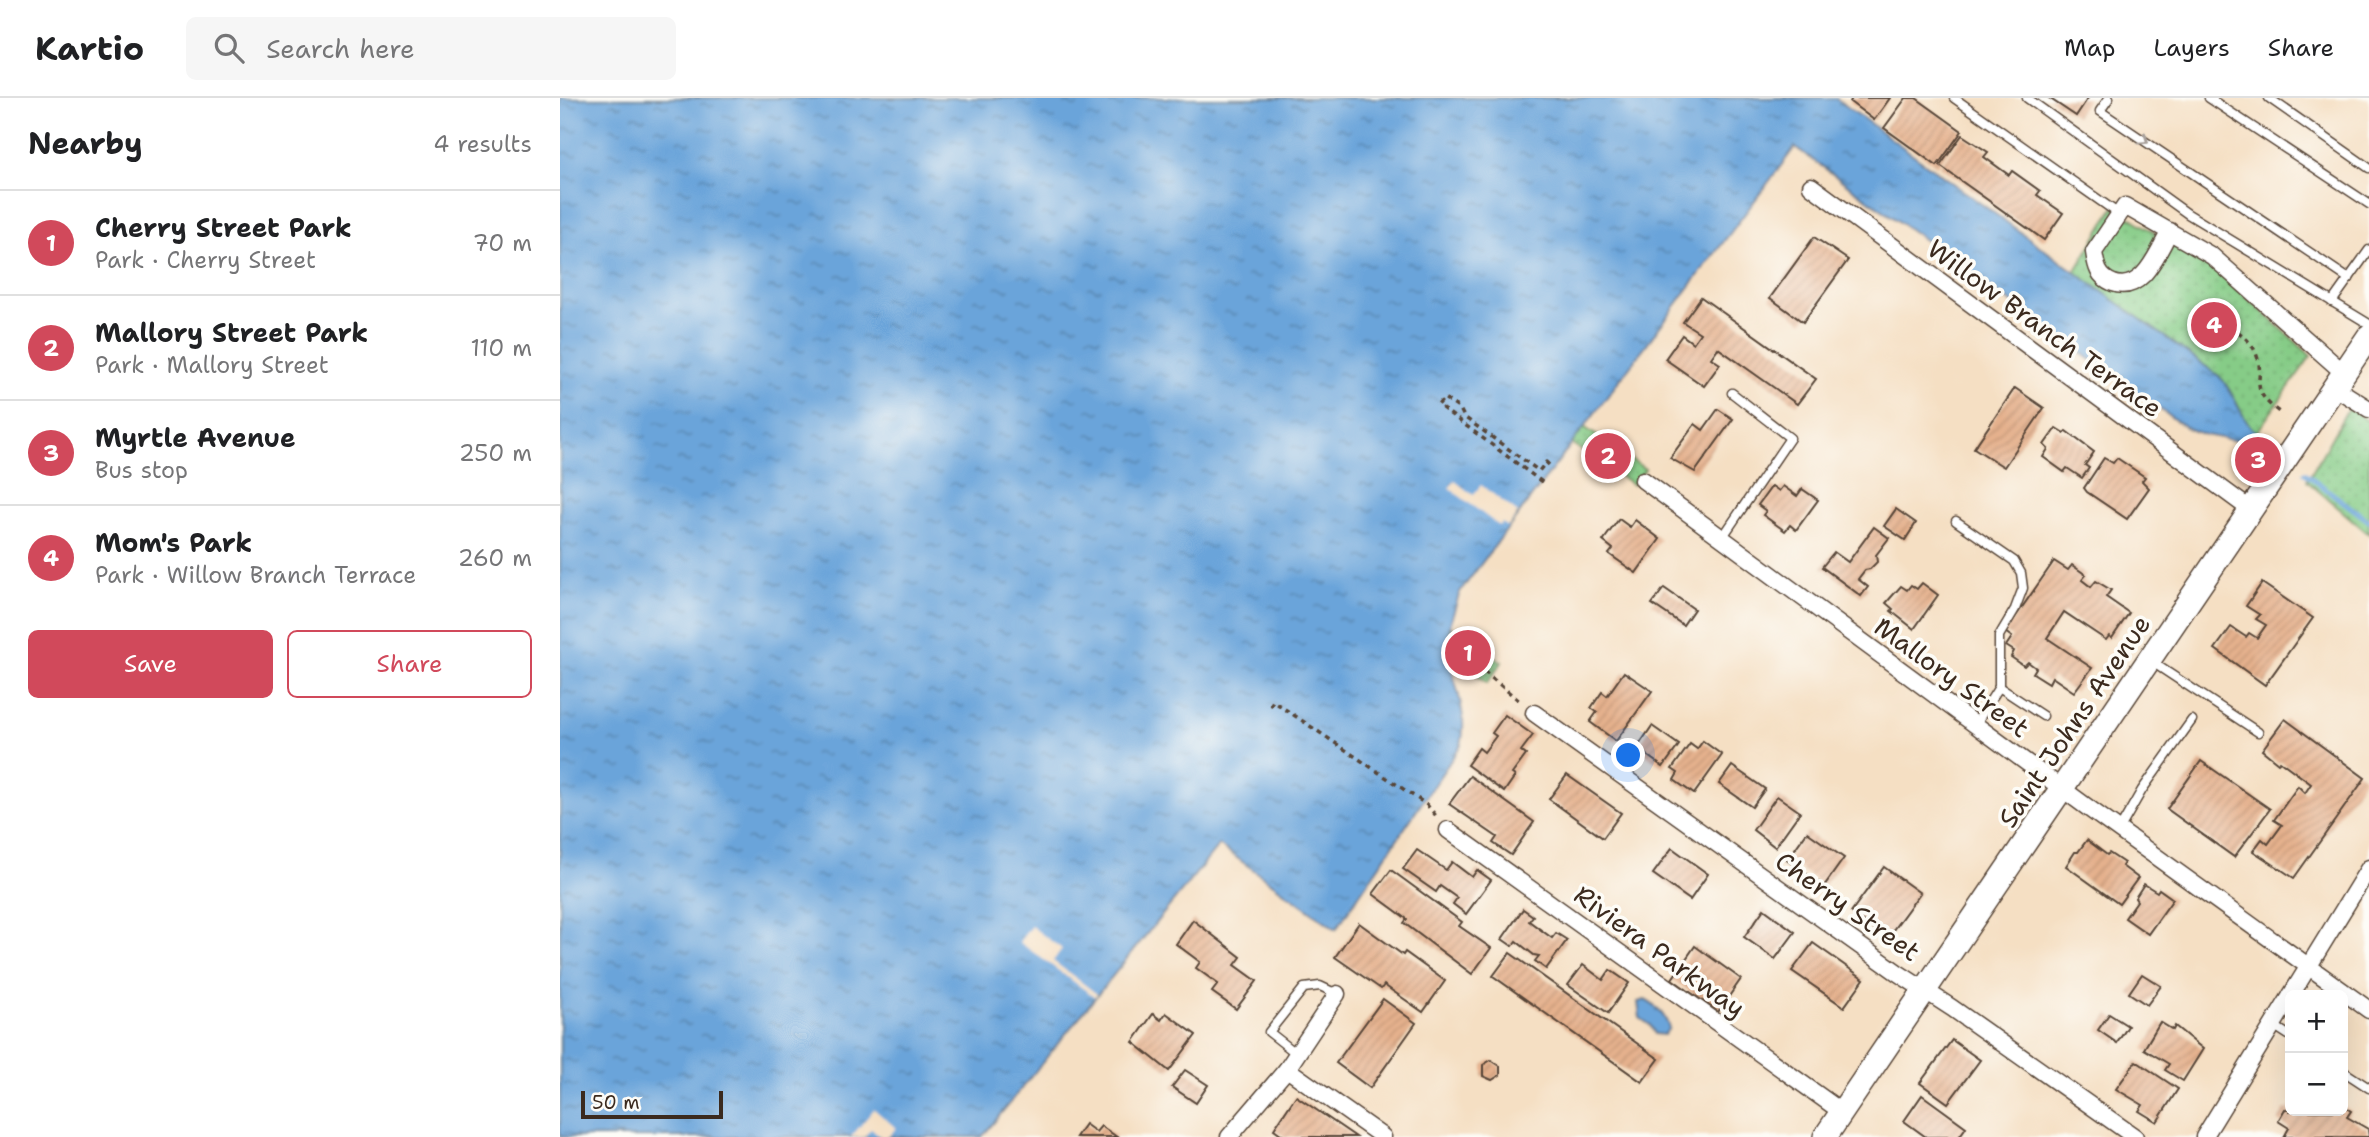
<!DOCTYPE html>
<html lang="en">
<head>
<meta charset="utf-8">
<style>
	:root { --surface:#fff; --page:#f6f6f6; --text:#202124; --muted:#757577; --line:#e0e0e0; --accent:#d1495b }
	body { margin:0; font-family:"Shantell Sans",sans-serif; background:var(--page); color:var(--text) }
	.controls { position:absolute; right:21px; bottom:21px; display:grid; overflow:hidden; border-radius:10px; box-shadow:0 7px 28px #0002 }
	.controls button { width:63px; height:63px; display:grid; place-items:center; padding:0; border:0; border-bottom:2px solid var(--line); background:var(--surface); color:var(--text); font:35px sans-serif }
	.scale { position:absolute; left:21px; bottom:18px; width:142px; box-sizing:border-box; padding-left:7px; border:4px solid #3b2a1e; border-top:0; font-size:19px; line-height:24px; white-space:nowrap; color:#3b2a1e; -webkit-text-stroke:5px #fdfcf7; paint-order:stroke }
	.you { position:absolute; left:1069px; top:658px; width:24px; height:24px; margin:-18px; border:5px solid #fff; border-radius:50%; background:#1a73e8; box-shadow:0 0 0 10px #1a73e833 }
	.badge { display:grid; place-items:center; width:46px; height:46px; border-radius:50%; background:var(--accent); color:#fff; font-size:23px; font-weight:700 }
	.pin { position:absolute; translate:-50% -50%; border:4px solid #fff; box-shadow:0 2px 7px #0006 }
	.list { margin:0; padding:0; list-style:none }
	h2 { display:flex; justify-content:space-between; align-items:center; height:91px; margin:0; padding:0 28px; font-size:30px }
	h2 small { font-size:23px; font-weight:400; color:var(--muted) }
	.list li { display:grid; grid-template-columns:46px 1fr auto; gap:21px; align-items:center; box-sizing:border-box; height:105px; padding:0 28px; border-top:2px solid var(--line) }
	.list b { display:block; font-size:26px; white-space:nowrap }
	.list p { margin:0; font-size:23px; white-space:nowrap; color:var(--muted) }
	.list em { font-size:23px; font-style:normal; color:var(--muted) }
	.actions { display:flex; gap:14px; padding:21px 28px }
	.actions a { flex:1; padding:16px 0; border:2px solid var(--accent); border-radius:10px; text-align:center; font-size:24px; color:var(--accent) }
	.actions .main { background:var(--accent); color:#fff }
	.icon { flex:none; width:38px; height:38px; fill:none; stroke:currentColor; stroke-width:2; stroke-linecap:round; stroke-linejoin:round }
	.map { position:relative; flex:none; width:1809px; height:1039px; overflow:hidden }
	header { display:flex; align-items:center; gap:42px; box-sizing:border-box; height:98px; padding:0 35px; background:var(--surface); border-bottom:2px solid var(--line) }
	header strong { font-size:33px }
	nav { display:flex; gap:38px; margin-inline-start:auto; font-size:24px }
	.search { width:490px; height:63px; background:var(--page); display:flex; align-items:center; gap:18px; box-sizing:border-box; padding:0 24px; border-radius:10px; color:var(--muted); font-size:26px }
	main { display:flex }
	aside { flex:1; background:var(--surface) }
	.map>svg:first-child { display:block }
	.park { fill:url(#park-dots); stroke:#607b52; stroke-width:2 }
	.water { fill:url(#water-ripples); stroke:#52677c; stroke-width:2 }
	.pier { fill:#f5dfc3 }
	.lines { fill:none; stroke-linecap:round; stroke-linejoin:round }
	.stream { stroke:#6aa4da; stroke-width:5 }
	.building { fill:url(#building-hatch) }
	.service-casing { stroke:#574537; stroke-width:11 }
	.minor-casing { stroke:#574537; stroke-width:19 }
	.secondary-casing { stroke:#574537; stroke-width:26 }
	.path { stroke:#574537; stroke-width:3.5; stroke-dasharray:5 5; stroke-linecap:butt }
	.service { stroke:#fff; stroke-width:8 }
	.minor { stroke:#fff; stroke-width:16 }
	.secondary { stroke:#fff; stroke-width:23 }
	.oneway { stroke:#a79f9a }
	.labels { text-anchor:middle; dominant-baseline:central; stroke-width:7; stroke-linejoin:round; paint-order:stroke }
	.street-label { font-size:26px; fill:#3b2a1e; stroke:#fdfcf7 }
</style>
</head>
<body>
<header>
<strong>Kartio</strong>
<div class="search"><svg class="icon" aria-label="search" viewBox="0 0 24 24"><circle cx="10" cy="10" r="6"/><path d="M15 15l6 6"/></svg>Search here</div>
<nav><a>Map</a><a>Layers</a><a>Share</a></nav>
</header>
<main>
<aside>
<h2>Nearby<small>4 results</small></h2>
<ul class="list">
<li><span class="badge">1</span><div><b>Cherry Street Park</b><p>Park · Cherry Street</p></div><em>70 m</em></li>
<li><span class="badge">2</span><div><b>Mallory Street Park</b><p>Park · Mallory Street</p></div><em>110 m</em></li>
<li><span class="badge">3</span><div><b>Myrtle Avenue</b><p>Bus stop</p></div><em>250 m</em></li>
<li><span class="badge">4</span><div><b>Mom's Park</b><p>Park · Willow Branch Terrace</p></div><em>260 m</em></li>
</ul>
<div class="actions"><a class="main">Save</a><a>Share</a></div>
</aside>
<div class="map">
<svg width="1809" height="1039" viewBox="0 0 1809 1039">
	<defs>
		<pattern id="park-dots" width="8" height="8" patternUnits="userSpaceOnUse" patternTransform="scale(1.75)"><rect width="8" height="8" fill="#86cc87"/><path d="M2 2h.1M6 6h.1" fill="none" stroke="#75af74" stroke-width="1.8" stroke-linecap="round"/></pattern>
		<pattern id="water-ripples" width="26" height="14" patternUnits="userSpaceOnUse" patternTransform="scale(1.75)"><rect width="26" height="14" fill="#6aa4da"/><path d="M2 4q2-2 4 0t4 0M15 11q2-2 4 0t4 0" fill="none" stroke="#5886b0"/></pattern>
		<pattern id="building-hatch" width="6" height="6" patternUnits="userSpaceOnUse" patternTransform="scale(1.75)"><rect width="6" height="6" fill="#e5b18d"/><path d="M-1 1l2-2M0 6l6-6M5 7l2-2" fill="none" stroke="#c59879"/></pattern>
	</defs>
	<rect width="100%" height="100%" fill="#fdfcf7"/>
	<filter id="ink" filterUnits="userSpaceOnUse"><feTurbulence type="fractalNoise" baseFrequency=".0143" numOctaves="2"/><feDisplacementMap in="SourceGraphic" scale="14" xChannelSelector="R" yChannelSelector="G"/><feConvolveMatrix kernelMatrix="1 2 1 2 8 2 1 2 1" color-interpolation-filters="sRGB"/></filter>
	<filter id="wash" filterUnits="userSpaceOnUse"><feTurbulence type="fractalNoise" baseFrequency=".00686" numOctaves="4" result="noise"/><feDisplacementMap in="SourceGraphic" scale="28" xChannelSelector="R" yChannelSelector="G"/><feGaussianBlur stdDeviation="1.57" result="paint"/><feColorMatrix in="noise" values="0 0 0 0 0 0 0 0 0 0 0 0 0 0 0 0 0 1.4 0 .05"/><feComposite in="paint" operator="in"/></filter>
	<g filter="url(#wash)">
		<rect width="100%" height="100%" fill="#f5dfc3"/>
		<g class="park">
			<path d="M 1554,109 L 1665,179 L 1751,258 L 1697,334 C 1682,325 1675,294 1659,278 L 1515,174 Z"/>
			<path d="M 1789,309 L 1809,324 L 1809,436 L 1747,383 Z"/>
			<path d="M 1024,329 L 1085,371 L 1073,387 L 1011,345 Z"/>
			<path d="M 891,529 L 942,564 L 927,585 L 889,557 Z"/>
		</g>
		<g class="water">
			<path d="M 0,0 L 1275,0 L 1659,278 C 1675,294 1682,325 1697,334 L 1689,345 L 1645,337 L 1625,329 L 1235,49 L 900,494 C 894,512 886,534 889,554 C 893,587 909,613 901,647 L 776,831 L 659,747 L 422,1039 L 0,1039 Z"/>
			<path d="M 1085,902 C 1097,908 1105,917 1109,930 L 1104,937 L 1095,936 L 1090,927 L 1080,920 L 1078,904 Z"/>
		</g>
		<g class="pier">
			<path d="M 895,383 L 913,397 L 921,387 L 958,415 L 948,429 L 942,425 L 939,428 L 889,390 Z"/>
			<path d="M 471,828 L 502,851 L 493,863 L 537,896 L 535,899 L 459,844 Z"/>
			<path d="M 314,1011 L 336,1030 L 328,1039 L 321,1039 L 311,1031 L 304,1039 L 291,1039 Z"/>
		</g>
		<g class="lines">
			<path class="stream" d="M 1745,375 L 1809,423"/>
		</g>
		<g id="blocks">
			<g class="building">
				<path d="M 1292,0 L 1330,0 L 1314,22 L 1290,4 Z"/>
				<path d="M 1346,0 L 1356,0 L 1402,33 L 1377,68 L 1324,30 Z"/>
				<path d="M 1489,0 L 1528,0 L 1516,18 Z"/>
				<path d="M 1402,37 L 1428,54 L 1424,59 L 1449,77 L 1452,73 L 1480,93 L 1477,97 L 1503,115 L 1484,142 L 1380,68 Z"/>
				<path d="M 1254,139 L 1288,162 L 1243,224 L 1210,200 Z"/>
				<path d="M 1141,199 L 1256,281 L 1237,306 L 1158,250 L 1151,260 L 1160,266 L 1144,288 L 1105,261 L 1122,237 L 1133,245 L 1140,235 L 1123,224 Z"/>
				<path d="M 1455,290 L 1484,310 L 1444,369 L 1414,350 Z"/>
				<path d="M 1158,311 L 1173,321 L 1135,374 L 1110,360 L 1135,326 L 1143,332 Z"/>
				<path d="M 1496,330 L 1504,335 L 1506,333 L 1534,354 L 1525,367 L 1529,370 L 1522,380 L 1507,370 L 1504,374 L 1483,359 L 1488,351 L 1484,347 Z"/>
				<path d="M 1544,360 L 1553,365 L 1557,360 L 1585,379 L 1582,383 L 1589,390 L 1567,421 L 1527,394 L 1524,390 Z"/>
				<path d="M 1212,388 L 1219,393 L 1223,388 L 1237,398 L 1242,391 L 1258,402 L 1236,432 L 1230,427 L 1225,433 L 1203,417 L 1206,413 L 1198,407 Z"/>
				<path d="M 1336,411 L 1356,425 L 1345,442 L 1324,428 Z"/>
				<path d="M 1059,421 L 1070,429 L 1075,422 L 1100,441 L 1076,475 L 1049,456 L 1053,451 L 1043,443 Z"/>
				<path d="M 1314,429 L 1329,440 L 1316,457 L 1317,464 L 1310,471 L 1305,472 L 1298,481 L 1308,489 L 1301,498 L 1262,469 L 1274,454 L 1288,464 Z"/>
				<path d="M 1494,463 L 1508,472 L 1512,467 L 1526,477 L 1522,482 L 1531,489 L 1536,483 L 1551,492 L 1546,499 L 1569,515 L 1552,540 L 1549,538 L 1546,542 L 1504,514 L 1487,540 L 1532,570 L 1514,594 L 1492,579 L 1489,585 L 1473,575 L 1476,570 L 1468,564 L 1464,568 L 1451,559 L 1454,553 L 1446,548 L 1452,539 L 1445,534 Z"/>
				<path d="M 1362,485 L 1378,497 L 1354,531 L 1331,513 L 1333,511 L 1326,505 L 1341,488 L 1347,492 L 1351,487 L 1357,491 Z"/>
				<path d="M 1702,485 L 1753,520 L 1705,587 L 1655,551 L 1671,529 L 1686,539 L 1689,535 L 1697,540 L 1706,527 L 1696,521 L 1700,517 L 1686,508 Z"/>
				<path d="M 1104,490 L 1134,511 L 1123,527 L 1092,506 Z"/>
				<path d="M 1064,574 L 1092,593 L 1056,643 L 1030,624 L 1037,614 L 1031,610 L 1042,594 L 1047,598 Z"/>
				<path d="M 945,617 L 973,637 L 961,653 L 966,657 L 952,676 L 955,678 L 944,694 L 907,667 L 919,650 L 924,654 L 936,638 L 932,635 Z"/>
				<path d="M 1725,621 L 1805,680 L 1734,780 L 1693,753 L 1702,741 L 1708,746 L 1722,727 L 1714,722 L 1738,688 L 1745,695 L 1751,686 L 1720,663 L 1718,665 L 1702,652 Z"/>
				<path d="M 1092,628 L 1119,647 L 1103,669 L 1077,650 Z"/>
				<path d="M 1143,643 L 1162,657 L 1134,696 L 1114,682 L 1118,675 L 1112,671 L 1130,646 L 1137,651 Z"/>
				<path d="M 1641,663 L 1710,711 L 1674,759 L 1607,711 Z"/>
				<path d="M 1172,668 L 1205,691 L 1192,709 L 1159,686 Z"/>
				<path d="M 1007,677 L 1061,715 L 1043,740 L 989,701 Z"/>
				<path d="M 910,678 L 974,724 L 951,757 L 933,745 L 937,739 L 889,706 Z"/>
				<path d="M 1217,698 L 1240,714 L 1215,749 L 1193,732 Z"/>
				<path d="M 1247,734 L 1284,760 L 1264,788 L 1227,762 Z"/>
				<path d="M 1527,742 L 1547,757 L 1549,755 L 1564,765 L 1562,768 L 1578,780 L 1559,806 L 1506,768 L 1515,754 L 1518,754 Z"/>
				<path d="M 1112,750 L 1148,776 L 1130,802 L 1093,776 Z"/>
				<path d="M 857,752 L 886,772 L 892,764 L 912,779 L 917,772 L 931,782 L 906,816 L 893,806 L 897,800 L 880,788 L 876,794 L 843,771 Z"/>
				<path d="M 1324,769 L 1360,795 L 1327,840 L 1291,814 Z"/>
				<path d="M 831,772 L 902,824 L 899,828 L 931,850 L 912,876 L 844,825 L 847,821 L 813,796 Z"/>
				<path d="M 1584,786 L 1597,794 L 1599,791 L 1613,801 L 1588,836 L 1565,820 L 1577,803 L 1575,800 Z"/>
				<path d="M 963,811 L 973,818 L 969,823 L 992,840 L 996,835 L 1007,842 L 986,871 L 975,863 L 979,858 L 974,857 L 956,843 L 952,848 L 942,841 Z"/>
				<path d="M 1204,811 L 1235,834 L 1215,861 L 1184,839 Z"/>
				<path d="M 633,822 L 681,859 L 675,867 L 697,883 L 676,911 L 652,894 L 658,886 L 636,870 L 640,864 L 616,846 Z"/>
				<path d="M 799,825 L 843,857 L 845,854 L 885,883 L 863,914 L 824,887 L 821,891 L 775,859 Z"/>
				<path d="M 1253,845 L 1304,881 L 1284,909 L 1232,873 Z"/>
				<path d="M 1135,848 L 1181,881 L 1158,914 L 1112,881 Z"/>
				<path d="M 950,855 L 1099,961 L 1082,984 L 933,878 Z"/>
				<path d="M 1023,867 L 1043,882 L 1050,872 L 1069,885 L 1048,915 L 1008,887 Z"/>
				<path d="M 1582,876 L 1601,888 L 1587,907 L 1569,895 Z"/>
				<path d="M 823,901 L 856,925 L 810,990 L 776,965 Z"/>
				<path d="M 606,915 L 636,937 L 609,973 L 573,944 L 593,916 L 601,922 Z"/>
				<path d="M 1549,916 L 1568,928 L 1557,945 L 1538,932 Z"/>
				<path d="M 1600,924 L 1613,932 L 1615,928 L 1643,951 L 1623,983 L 1605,972 L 1609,966 L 1584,951 Z"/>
				<path d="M 1392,942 L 1420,962 L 1388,1005 L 1360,985 Z"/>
				<path d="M 931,962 L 940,968 L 940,977 L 932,982 L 923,978 L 923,967 Z"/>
				<path d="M 1576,963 L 1618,991 L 1597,1024 L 1579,1013 L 1583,1007 L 1556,991 Z"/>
				<path d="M 625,972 L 648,987 L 636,1005 L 612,989 Z"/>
				<path d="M 1362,997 L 1406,1029 L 1399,1039 L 1366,1039 L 1344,1023 Z"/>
				<path d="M 736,998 L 796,1039 L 725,1039 L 714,1031 Z"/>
				<path d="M 1783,1008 L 1791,1013 L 1787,1019 L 1808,1031 L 1809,1039 L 1724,1039 L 1729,1030 L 1718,1023 L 1725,1011 L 1728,1012 L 1730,1009 L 1730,1013 L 1783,1013 Z"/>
				<path d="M 525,1026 L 536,1034 L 541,1028 L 557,1039 L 516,1039 Z"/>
			</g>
		</g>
	</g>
	<g filter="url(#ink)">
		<use href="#blocks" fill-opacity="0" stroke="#574537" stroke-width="2"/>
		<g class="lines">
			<g class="service-casing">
				<g id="service">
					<path d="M 1394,0 L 1559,116"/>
					<path d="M 1467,0 L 1628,116 L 1809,226"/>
					<path d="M 1549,0 L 1540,13 L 1789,181"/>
					<path d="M 1649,0 L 1809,106"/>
					<path d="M 1709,0 L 1809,70"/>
					<path d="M 1772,204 L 1809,152"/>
					<path d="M 1396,423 L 1454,463 L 1461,475 L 1463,490 L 1455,511 L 1439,538 L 1439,589"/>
					<path d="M 1162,440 L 1230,340 L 1172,295"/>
					<path d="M 1592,564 L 1698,634"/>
					<path d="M 1415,627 L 1439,589 L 1483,618"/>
					<path d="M 1559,732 L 1582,692 L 1632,622"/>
					<path d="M 1713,927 L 1730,938"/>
					<path d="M 737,956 L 709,934 L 744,890 L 760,888 L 777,896"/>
					<path d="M 1783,973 L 1809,990"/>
				</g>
			</g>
			<g class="minor-casing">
				<g id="minor">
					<path d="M 1251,88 L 1691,412"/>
					<path d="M 1610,133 C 1598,153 1583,196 1553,185 C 1538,179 1536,168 1534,154 L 1565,108 L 1652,158 L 1784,275"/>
					<path d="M 1774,289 L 1809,311"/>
					<path d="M 1083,382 L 1527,709 L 1809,912"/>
					<path d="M 974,615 L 1338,875 L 1392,910 L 1575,1039"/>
					<path d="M 888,732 L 1282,1014"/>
					<path d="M 1731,897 L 1809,770"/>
					<path d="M 727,971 L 823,1039"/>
					<path d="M 669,1039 L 727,971 L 777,896"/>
					<path d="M 1644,1039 L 1730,899"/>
				</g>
			</g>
			<g class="secondary-casing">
				<path id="secondary" d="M 1265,1039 L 1809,238"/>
			</g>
			<g class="path">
				<path d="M 1662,221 C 1672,230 1687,238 1694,251 C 1709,280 1684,288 1719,314"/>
				<path d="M 1646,241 L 1666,215"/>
				<path d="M 982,384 L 878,307 L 884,300 L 900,311 L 904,319 L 979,373 L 986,364 L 992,370"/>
				<path d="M 893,548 L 962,605"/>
				<path d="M 710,608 L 713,603 L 867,707 L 877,719"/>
			</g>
			<use href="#service" class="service"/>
			<use href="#minor" class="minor"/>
			<use href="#secondary" class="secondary"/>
		</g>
		<defs><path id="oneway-chevron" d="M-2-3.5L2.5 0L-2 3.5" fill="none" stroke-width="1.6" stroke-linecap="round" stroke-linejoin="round" transform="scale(1.75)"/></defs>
		<use class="oneway" href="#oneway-chevron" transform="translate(1584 42) rotate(34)"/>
	</g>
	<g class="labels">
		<g class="street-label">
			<text transform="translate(1485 230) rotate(36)">Willow Branch Terrace</text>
			<text transform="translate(1392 579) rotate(36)">Mallory Street</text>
			<text transform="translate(1514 623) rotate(-56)">Saint Johns Avenue</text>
			<text transform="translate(1288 808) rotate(35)">Cherry Street</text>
			<text transform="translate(1100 853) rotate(36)">Riviera Parkway</text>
		</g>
	</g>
</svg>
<div class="controls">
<button>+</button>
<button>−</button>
</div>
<div class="scale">50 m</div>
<div class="you"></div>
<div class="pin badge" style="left:908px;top:555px">1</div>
<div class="pin badge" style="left:1048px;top:358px">2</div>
<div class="pin badge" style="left:1698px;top:362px">3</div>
<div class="pin badge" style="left:1654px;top:227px">4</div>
</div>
</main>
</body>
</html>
